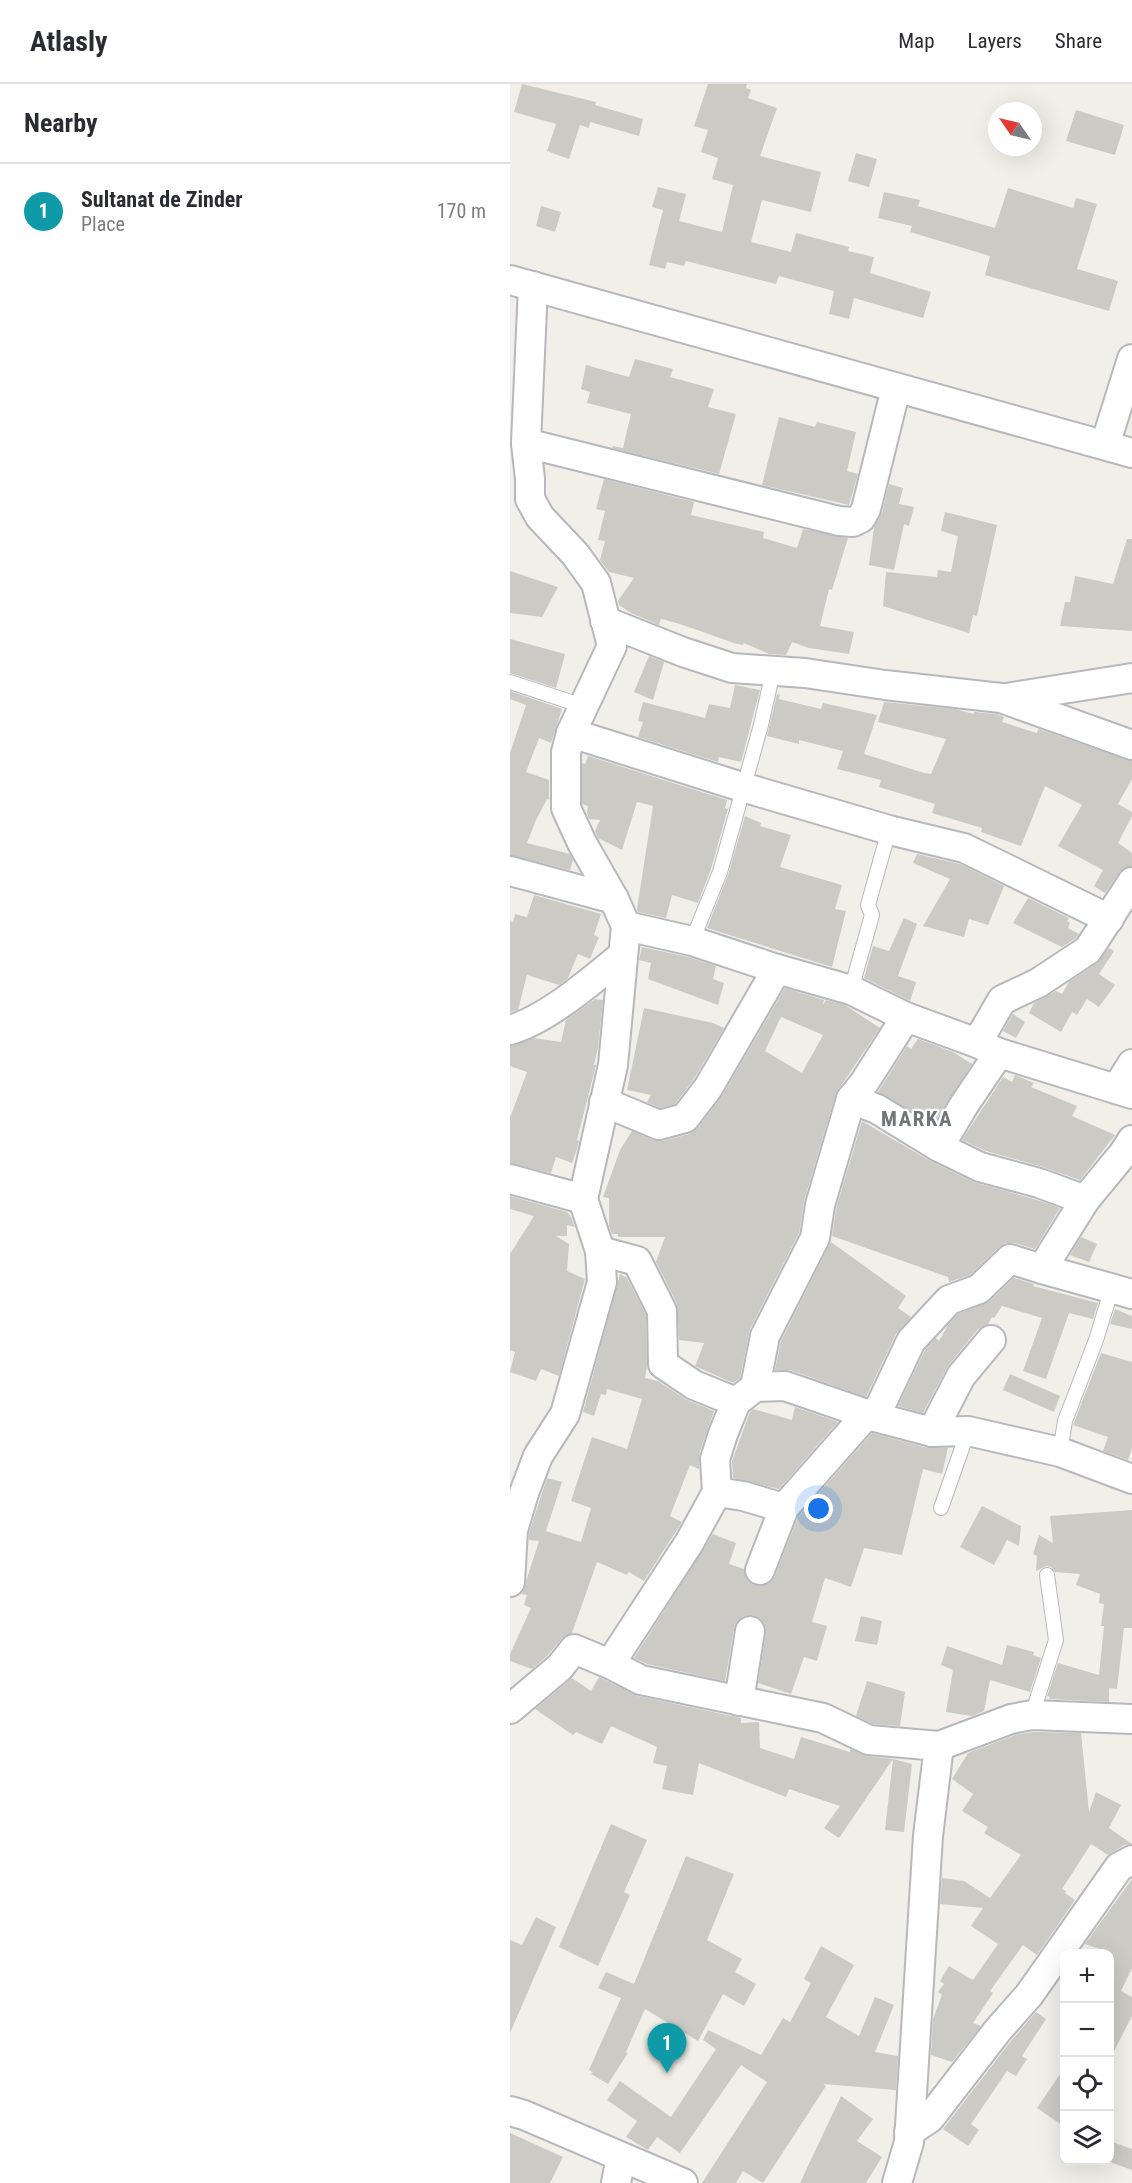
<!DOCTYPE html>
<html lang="en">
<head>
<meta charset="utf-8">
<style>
	:root { --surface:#fff; --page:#f2f2f3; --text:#2b2b33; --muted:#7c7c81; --line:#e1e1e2; --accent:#ea580c }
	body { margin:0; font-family:"Roboto Condensed",sans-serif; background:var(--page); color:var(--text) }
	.controls { position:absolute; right:18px; bottom:18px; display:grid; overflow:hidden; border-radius:12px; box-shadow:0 6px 24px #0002 }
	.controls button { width:54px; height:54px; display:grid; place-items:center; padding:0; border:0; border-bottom:2px solid var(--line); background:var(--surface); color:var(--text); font:30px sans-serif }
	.compass { position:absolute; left:478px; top:18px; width:54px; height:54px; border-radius:50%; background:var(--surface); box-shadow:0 6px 24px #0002; rotate:304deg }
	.you { position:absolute; left:309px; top:1425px; width:21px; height:21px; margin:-15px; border:4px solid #fff; border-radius:50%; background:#1a73e8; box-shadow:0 0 0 9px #1a73e833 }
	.badge { display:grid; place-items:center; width:39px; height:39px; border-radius:50%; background:var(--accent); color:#fff; font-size:20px; font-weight:700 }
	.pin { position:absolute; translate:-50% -50px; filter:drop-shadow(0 2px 3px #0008) }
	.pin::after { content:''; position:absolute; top:32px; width:21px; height:18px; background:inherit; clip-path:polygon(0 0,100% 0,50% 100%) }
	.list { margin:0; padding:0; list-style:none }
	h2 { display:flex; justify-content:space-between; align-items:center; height:78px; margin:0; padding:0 24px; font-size:26px }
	h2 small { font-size:20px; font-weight:400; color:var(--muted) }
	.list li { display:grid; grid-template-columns:39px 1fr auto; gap:18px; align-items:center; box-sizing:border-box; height:96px; padding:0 24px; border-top:2px solid var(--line) }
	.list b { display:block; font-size:22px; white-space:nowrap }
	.list p { margin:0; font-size:20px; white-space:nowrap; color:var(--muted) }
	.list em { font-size:20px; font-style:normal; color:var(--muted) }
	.icon { flex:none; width:33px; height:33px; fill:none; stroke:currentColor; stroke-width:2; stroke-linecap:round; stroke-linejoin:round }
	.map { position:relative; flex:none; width:622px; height:2099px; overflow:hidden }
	header { display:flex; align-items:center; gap:36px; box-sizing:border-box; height:84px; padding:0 30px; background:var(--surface); border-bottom:2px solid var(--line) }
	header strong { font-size:28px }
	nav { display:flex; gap:33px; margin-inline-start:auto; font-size:21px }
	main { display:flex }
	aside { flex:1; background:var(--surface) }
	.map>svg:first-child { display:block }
	.building { fill:#cccac5; fill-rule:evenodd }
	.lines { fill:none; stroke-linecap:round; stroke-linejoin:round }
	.service-casing { stroke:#b5b8bc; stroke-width:16 }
	.minor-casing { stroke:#b5b8bc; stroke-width:32 }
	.service { stroke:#fff; stroke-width:14 }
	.minor { stroke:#fff; stroke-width:28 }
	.labels { text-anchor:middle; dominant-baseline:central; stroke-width:4.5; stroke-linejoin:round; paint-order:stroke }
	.district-label { font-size:21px; font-weight:bold; letter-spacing:1.5px; fill:#70757a; stroke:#fff }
</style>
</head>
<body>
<header>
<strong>Atlasly</strong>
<nav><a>Map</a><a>Layers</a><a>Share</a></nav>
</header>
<main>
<aside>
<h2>Nearby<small></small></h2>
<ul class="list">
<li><span class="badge" style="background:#0f9aa8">1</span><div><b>Sultanat de Zinder</b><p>Place</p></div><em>170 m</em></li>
</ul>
</aside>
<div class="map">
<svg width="622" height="2099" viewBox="0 0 622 2099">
	<rect width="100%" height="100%" fill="#f1efe8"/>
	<g class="building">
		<path d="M 12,0 L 86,18 L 85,21 L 133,35 L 129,52 L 80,38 L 79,44 L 70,41 L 59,75 L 37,67 L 46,40 L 4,28 Z"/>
		<path d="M 198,0 L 237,0 L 236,4 L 241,6 L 238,14 L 267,24 L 250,72 L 311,88 L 301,128 L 252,116 L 241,158 L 281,168 L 286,149 L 339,163 L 338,167 L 364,173 L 360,189 L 421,208 L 413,234 L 344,214 L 339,235 L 319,230 L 324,207 L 269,192 L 266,200 L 176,177 L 174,182 L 157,178 L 155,185 L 139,181 L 153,126 L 142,123 L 148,103 L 176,110 L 169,137 L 212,148 L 223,101 L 202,95 L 208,74 L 191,68 L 198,46 L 184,42 Z"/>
		<path d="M 566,26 L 614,41 L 605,71 L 556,57 Z"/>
		<path d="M 346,69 L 367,75 L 359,103 L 338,97 Z"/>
		<path d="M 498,104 L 563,124 L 566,114 L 587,120 L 567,185 L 608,197 L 599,227 L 475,191 L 480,172 L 400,148 L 402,142 L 368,134 L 374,108 L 410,116 L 408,122 L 485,144 Z"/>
		<path d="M 31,122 L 51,128 L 45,148 L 26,142 Z"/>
		<path d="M 125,275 L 163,285 L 160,293 L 204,305 L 198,323 L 226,330 L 209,390 L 102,364 L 103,362 L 113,364 L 121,330 L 77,319 L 80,308 L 71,305 L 76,281 L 119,293 Z"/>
		<path d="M 269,333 L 305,343 L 307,338 L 346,348 L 337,387 L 348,390 L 339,421 L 252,401 Z"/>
		<path d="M 94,395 L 184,418 L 181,431 L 254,448 L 253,454 L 287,464 L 293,445 L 338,454 L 322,506 L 319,505 L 310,542 L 344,548 L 339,570 L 299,564 L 282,558 L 276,571 L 259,570 L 234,559 L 233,561 L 224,559 L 170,540 L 151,535 L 149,541 L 121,529 L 109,521 L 108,517 L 124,494 L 99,488 L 90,476 L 95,457 L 88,456 L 95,427 L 86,425 Z"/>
		<path d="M 379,400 L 393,404 L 389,420 L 404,423 L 399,442 L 394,440 L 384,486 L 359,481 L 364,443 L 372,429 Z"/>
		<path d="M 435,428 L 487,441 L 467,532 L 463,531 L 459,549 L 373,522 L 376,488 L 427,493 L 428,486 L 441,488 L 448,452 L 431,447 Z"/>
		<path d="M 617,455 L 622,455 L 622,547 L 550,542 L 555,518 L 560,518 L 565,492 L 603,500 Z"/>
		<path d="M 0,487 L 48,503 L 32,533 L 0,529 Z"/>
		<path d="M 0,555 L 55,570 L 46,604 L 0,589 Z"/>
		<path d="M 139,572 L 154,578 L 143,616 L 124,608 Z"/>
		<path d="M 225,601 L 250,606 L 231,678 L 209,673 L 208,678 L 128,653 L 133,638 L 128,637 L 133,618 L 195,634 L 199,620 L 220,624 Z"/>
		<path d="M 0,607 L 52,625 L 41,659 L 29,654 L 16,688 L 39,696 L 39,716 L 37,715 L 26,736 L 17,759 L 60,770 L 63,776 L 60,786 L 0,771 L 0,669 L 16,621 L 0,615 Z"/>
		<path d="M 267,610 L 270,611 L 269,615 L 311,625 L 313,619 L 367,631 L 354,670 L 414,689 L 421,690 L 436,655 L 368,638 L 374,618 L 445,625 L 464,630 L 464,628 L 487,630 L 494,633 L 492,638 L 527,649 L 528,645 L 622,677 L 622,695 L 608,720 L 622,728 L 622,732 L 608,759 L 622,769 L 622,782 L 614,784 L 609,789 L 595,809 L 584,802 L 593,786 L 548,762 L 572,721 L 535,702 L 511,762 L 471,748 L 472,744 L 422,729 L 425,720 L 369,703 L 371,696 L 327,685 L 333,667 L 289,656 L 289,660 L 257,652 Z"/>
		<path d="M 78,672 L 217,716 L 215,724 L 218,725 L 201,785 L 188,819 L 162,811 L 156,834 L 128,828 L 127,825 L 143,722 L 127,718 L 112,766 L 88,754 L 85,747 L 90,736 L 79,735 L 77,729 L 78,722 L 72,720 L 72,679 L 75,680 Z"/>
		<path d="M 235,732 L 251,739 L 250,742 L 281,751 L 270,783 L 332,801 L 325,825 L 336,827 L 322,883 L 197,844 L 218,791 Z"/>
		<path d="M 407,770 L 450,780 L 494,802 L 478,841 L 459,835 L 454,853 L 413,842 L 440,795 L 403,779 Z"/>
		<path d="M 24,811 L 91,830 L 84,851 L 89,853 L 80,875 L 68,870 L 58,894 L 49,901 L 17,891 L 8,926 L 0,928 L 0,837 L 3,838 L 5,830 L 17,833 Z"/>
		<path d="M 518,814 L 559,834 L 557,837 L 560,839 L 558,844 L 569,850 L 566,854 L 552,863 L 503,839 Z"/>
		<path d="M 394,834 L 407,840 L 388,892 L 406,898 L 400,917 L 354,894 L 363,862 L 379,867 Z"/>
		<path d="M 132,863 L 178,873 L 206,882 L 203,895 L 214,899 L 208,921 L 138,895 L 141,879 L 129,876 Z"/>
		<path d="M 599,864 L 604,867 L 589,890 L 605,901 L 589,923 L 577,915 L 567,931 L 562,928 L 551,948 L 519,929 L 524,919 L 546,907 L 552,910 L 559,898 L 587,879 Z"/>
		<path d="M 275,904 L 314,916 L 313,921 L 316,916 L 335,921 L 370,944 L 326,1009 L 294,1117 L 289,1149 L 240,1245 L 230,1294 L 223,1299 L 185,1282 L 194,1259 L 169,1256 L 167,1220 L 146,1178 L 155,1153 L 108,1153 L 108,1150 L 102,1150 L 99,1142 L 99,1114 L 93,1113 L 110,1066 L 122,1047 L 143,1056 L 153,1057 L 179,1050 L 188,1044 L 212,1012 ZM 271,933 L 313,951 L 292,989 L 255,967 Z"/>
		<path d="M 85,915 L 93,916 L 88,963 L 84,981 L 86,981 L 67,1056 L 69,1057 L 67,1065 L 62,1079 L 46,1073 L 41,1089 L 0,1079 L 0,1034 L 17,988 L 0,982 L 0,962 L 24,954 L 51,958 L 56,936 Z"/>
		<path d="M 134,924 L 203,939 L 214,944 L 184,995 L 165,1020 L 150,1024 L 137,1018 L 141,1011 L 117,1006 Z"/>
		<path d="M 503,930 L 515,938 L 506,954 L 493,947 Z"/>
		<path d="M 408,955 L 443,968 L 462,980 L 423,1040 L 368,1008 L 397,962 L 401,965 Z"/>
		<path d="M 505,991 L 524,999 L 521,1003 L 567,1022 L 562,1032 L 605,1051 L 570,1096 L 533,1083 L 476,1067 L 452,1056 L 493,993 L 502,998 Z"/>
		<path d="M 352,1037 L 420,1077 L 463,1098 L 524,1115 L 550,1124 L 525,1165 L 505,1159 L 496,1159 L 489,1163 L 460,1191 L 439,1198 L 438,1193 L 322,1152 L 326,1125 Z"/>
		<path d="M 0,1112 L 57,1128 L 61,1133 L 65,1143 L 57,1141 L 57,1152 L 46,1152 L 59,1160 L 57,1187 L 75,1195 L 49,1292 L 31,1285 L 26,1297 L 0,1288 L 5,1268 L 0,1266 L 0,1170 L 24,1132 L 0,1125 Z"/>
		<path d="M 571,1153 L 587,1160 L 579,1178 L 560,1171 Z"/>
		<path d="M 321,1158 L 396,1212 L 388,1224 L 401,1233 L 386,1250 L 356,1313 L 280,1286 L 265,1286 L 271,1257 Z"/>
		<path d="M 110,1190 L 117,1194 L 136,1231 L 137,1283 L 135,1294 L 148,1297 L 175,1315 L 204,1327 L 189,1370 L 189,1385 L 180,1381 L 160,1432 L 172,1438 L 134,1497 L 119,1488 L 117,1491 L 87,1478 L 62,1549 L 52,1554 L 38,1571 L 22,1585 L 0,1577 L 0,1570 L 21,1524 L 14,1521 L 17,1511 L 12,1510 L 29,1457 L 19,1456 L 19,1449 L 37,1394 L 52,1398 L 36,1447 L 71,1458 L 81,1424 L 61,1417 L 82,1353 L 117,1365 L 132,1315 L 97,1305 L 96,1311 L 91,1310 L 84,1332 L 73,1328 Z"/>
		<path d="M 504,1194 L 524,1200 L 523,1202 L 588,1219 L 583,1235 L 559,1229 L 536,1295 L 513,1287 L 532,1234 L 492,1222 L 484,1234 L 482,1233 L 478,1240 L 468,1245 L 438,1282 L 413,1329 L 388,1322 L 415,1266 L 426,1254 L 429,1257 L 438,1241 L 448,1230 L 480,1217 Z"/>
		<path d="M 605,1225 L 622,1232 L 622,1245 L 600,1240 Z"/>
		<path d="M 591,1269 L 622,1278 L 622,1364 L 618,1376 L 593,1367 L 598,1353 L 563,1341 Z"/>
		<path d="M 500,1290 L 550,1312 L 544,1328 L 493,1306 Z"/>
		<path d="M 285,1323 L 328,1338 L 269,1405 L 223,1394 L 222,1377 L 240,1328 L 243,1325 L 282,1336 Z"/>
		<path d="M 362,1349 L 418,1364 L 438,1364 L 432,1390 L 413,1385 L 392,1471 L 354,1464 L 341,1503 L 315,1494 L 302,1538 L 317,1542 L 307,1577 L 294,1573 L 281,1610 L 248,1599 L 256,1549 L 255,1541 L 250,1534 L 243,1531 L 234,1532 L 228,1536 L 224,1544 L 215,1597 L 137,1580 L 124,1574 L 203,1450 L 226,1459 L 219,1480 L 234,1485 L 238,1497 L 244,1501 L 252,1502 L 261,1498 L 265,1492 L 288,1433 Z"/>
		<path d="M 472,1422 L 511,1442 L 509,1462 L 497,1456 L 484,1481 L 450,1463 Z"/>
		<path d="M 622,1426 L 622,1544 L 614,1544 L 607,1605 L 599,1604 L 599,1618 L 539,1615 L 540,1613 L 537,1612 L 548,1579 L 589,1591 L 594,1542 L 591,1542 L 594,1520 L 589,1519 L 590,1510 L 566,1501 L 570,1490 L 545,1488 L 541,1483 L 536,1482 L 526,1487 L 527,1472 L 523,1470 L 529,1451 L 543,1459 L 540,1432 Z"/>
		<path d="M 351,1532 L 372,1537 L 367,1561 L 345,1557 Z"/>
		<path d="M 497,1561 L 524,1568 L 523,1571 L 531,1574 L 520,1608 L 480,1596 L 474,1627 L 462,1632 L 436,1628 L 443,1586 L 431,1581 L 437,1562 L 492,1581 Z"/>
		<path d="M 89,1593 L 128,1612 L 231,1634 L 231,1639 L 249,1638 L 250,1664 L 284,1675 L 291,1653 L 340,1668 L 340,1665 L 357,1672 L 383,1675 L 329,1754 L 314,1744 L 330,1722 L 279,1705 L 276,1713 L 189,1679 L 183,1711 L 152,1705 L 157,1682 L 143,1679 L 147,1663 L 101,1642 L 92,1660 L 66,1648 L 63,1651 L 25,1625 L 62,1594 L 81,1607 Z"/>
		<path d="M 357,1597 L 395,1608 L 390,1642 L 363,1640 L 346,1632 Z"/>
		<path d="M 523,1648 L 571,1649 L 579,1728 L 586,1708 L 611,1721 L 599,1744 L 622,1760 L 614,1761 L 598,1771 L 581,1760 L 552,1805 L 556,1807 L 555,1809 L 565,1816 L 527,1871 L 513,1861 L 480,1907 L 483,1909 L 463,1939 L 471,1942 L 442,1978 L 421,1971 L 423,1935 L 432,1911 L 428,1908 L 434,1900 L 430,1897 L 439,1882 L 463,1896 L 488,1860 L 461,1842 L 473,1824 L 430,1820 L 432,1794 L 454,1797 L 480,1814 L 511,1771 L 474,1749 L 478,1743 L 452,1727 L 463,1710 L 442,1695 L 458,1669 L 505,1651 Z"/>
		<path d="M 383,1675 L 402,1680 L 394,1748 L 375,1746 Z"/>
		<path d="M 101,1740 L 137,1756 L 114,1808 L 120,1811 L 88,1882 L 49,1863 Z"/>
		<path d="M 176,1772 L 224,1790 L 197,1856 L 232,1875 L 225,1888 L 246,1900 L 234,1922 L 213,1910 L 188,1957 L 135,1925 L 116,1968 L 118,1969 L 98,2000 L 81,1990 L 83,1988 L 79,1986 L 111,1914 L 88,1904 L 96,1888 L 124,1900 Z"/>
		<path d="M 622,1795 L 622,1884 L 611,1907 L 622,1913 L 622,1932 L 600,1975 L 600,1868 L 575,1860 Z"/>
		<path d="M 26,1833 L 46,1843 L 0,1949 L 0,1856 L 12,1861 Z"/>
		<path d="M 311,1862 L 344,1881 L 316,1933 L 349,1952 L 365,1913 L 384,1921 L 365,1968 L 388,1972 L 386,2006 L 313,2000 L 316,2002 L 253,2099 L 233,2087 L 226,2099 L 192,2099 L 257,1998 L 231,1981 L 170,2069 L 147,2053 L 138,2066 L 116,2053 L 127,2037 L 97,2016 L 110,1997 L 161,2033 L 206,1965 L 193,1956 L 198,1946 L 251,1971 L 273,1934 L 280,1938 L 301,1899 L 294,1895 Z"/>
		<path d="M 526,1928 L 536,1935 L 512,1972 L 517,1975 L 506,1992 L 497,1987 L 461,2040 L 469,2046 L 458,2062 L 433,2045 L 501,1957 Z"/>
		<path d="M 555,1983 L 555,2043 L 527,2024 Z"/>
		<path d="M 331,2012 L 363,2035 L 347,2057 L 372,2073 L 356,2099 L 290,2099 Z"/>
		<path d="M 0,2049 L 53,2073 L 40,2099 L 0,2099 Z"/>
		<path d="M 600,2057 L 622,2065 L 622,2086 L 600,2078 Z"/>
	</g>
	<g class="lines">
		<g class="service-casing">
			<g id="service">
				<path d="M 0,598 L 73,622"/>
				<path d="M 182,857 L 210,788 L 251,641 L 263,588"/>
				<path d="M 341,906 L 362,831 L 358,821 L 379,746"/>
				<path d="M 550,1368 L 555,1337 L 586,1256 L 602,1204"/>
				<path d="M 431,1424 L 458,1347"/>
				<path d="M 522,1631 L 546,1556 L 537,1491"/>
			</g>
		</g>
		<g class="minor-casing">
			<g id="minor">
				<path d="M 0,196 L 622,369"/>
				<path d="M 16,359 L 329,437 L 343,438 L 351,434 L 356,425 L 386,304"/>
				<path d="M 595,361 L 622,275"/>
				<path d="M 95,537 L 173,568 L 222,584 L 295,589 L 375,601 L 491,614 L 622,661"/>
				<path d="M 496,614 L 622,594"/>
				<path d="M 61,649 L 232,703 L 379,746 L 454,764 L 599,835"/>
				<path d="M 0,787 L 104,815"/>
				<path d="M 116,842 L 182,857 L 267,885 L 341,906 L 396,933 L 467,959 L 489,969 L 622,1010"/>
				<path d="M 0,946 C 38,935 82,896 113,871"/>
				<path d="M 467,959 L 492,916 L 528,899 L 578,866 L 622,798"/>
				<path d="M 489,969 L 454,1021 L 429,1063 L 470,1083 L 529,1099 L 575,1116"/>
				<path d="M 607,1004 L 622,980"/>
				<path d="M 341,1015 L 367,1025 L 429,1063"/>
				<path d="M 94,1018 L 149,1041 L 175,1034 L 198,1004 L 267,885"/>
				<path d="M 0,1095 L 73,1115"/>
				<path d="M 90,1167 L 127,1177 L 152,1227 L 153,1280 L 184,1301 L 226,1318"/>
				<path d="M 532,1185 L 622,1210"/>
				<path d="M 245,1303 L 255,1252 L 305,1154 L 310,1121 L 341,1015 L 354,999 L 396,933"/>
				<path d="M 365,1333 L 401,1257 L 439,1216 L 469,1205 L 500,1175 L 532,1185 L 575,1116 L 613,1070 L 622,1056"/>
				<path d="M 422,1348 L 451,1292 L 481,1256"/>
				<path d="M 207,1408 L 233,1412 L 274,1424"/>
				<path d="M 250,1486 L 274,1424 L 357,1330"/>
				<path d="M 0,1498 L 3,1446 L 14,1409 L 28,1372 L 55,1330 L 92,1198 L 90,1167 L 73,1115 L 103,981 L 116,842 L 104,815 L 72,759 L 56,724 L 56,668 L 61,649 L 102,562 L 86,499 L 65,470 L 30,433 L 20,415 L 20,395 L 16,359 L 23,202"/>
				<path d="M 100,1580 L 179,1459 L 207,1408 L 205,1375 L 213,1350 L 226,1318 L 245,1303 L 275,1302 L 365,1333 L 422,1348 L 458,1347 L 550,1368 L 622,1395"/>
				<path d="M 229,1617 L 240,1547"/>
				<path d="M 0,1625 L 50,1583 L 64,1565 L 100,1580 L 131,1596 L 313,1634 L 359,1656 L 429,1662 L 418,1752 L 399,2058 L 387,2099"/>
				<path d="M 429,1662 L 501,1635 L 522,1631 L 622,1635"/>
				<path d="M 0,2027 L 14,2031 L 173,2099"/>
				<path d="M 399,2048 L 420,2034 L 488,1946 L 519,1911 L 609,1783 L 622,1776"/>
				<path d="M 106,2099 L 111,2073"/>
			</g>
		</g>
		<use href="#service" class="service"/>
		<use href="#minor" class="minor"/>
	</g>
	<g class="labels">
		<g class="district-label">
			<text x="407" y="1035">MARKA</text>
		</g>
	</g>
</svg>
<div class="controls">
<button>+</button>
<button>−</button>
<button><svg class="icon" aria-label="locate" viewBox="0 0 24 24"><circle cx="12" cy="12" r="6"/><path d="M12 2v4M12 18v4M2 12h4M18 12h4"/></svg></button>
<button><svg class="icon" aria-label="layers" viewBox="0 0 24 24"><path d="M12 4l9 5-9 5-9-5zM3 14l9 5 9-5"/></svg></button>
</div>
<svg class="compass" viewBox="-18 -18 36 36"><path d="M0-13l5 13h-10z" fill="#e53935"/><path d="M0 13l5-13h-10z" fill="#7c7c81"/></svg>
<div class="you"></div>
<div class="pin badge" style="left:157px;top:1989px;background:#0f9aa8">1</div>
</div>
</main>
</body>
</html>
